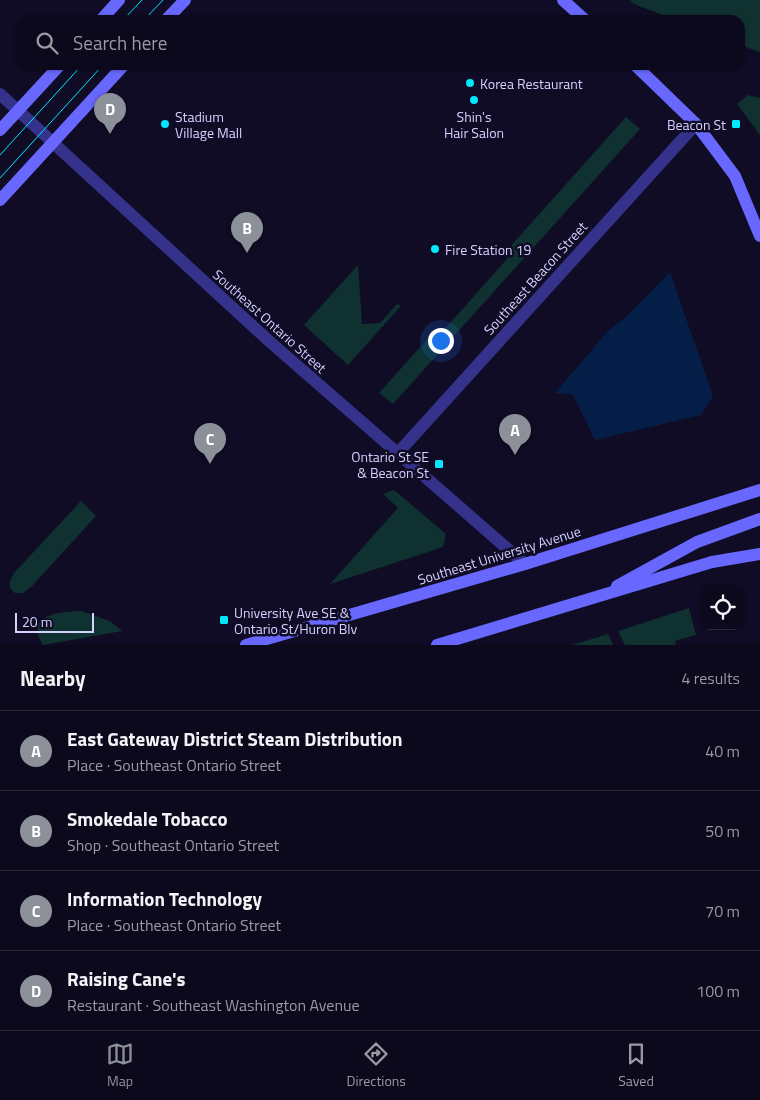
<!DOCTYPE html>
<html lang="en">
<head>
<meta charset="utf-8">
<style>
	:root { --surface:#0c091c; --page:#151225; --text:#f1f3f6; --muted:#9a9aa3; --line:#2c2a3b; --accent:#8c9099 }
	body { margin:0; font-family:"Titillium Web",sans-serif; background:var(--page); color:var(--text) }
	.controls { position:absolute; right:15px; bottom:15px; display:grid; overflow:hidden; border-radius:10px; box-shadow:0 1px 4px #0004 }
	.controls button { width:45px; height:45px; display:grid; place-items:center; padding:0; border:0; border-bottom:1px solid var(--line); background:var(--surface); color:var(--text); font:25px sans-serif }
	.scale { position:absolute; left:15px; bottom:12px; width:79px; box-sizing:border-box; padding-left:5px; border:2px solid #d5d1ff; border-top:0; font-size:14px; line-height:18px; white-space:nowrap; color:#d5d1ff; -webkit-text-stroke:4px #100c26; paint-order:stroke }
	.you { position:absolute; left:440px; top:340px; width:18px; height:18px; margin:-12px; border:4px solid #fff; border-radius:50%; background:#1a73e8; box-shadow:0 0 0 8px #1a73e833 }
	.badge { display:grid; place-items:center; width:32px; height:32px; border-radius:50%; background:var(--accent); color:#fff; font-size:16px; font-weight:700 }
	.pin { position:absolute; translate:-50% -41px; filter:drop-shadow(0 1px 2px #0008) }
	.pin::after { content:''; position:absolute; top:26px; width:18px; height:15px; background:inherit; clip-path:polygon(0 0,100% 0,50% 100%) }
	.list { margin:0; padding:0; list-style:none }
	h2 { display:flex; justify-content:space-between; align-items:center; height:65px; margin:0; padding:0 20px; font-size:21px }
	h2 small { font-size:16px; font-weight:400; color:var(--muted) }
	.list li { display:grid; grid-template-columns:32px 1fr auto; gap:15px; align-items:center; box-sizing:border-box; height:80px; padding:0 20px; border-top:1px solid var(--line) }
	.list b { display:block; font-size:19px; white-space:nowrap }
	.list p { margin:0; font-size:16px; white-space:nowrap; color:var(--muted) }
	.list em { font-size:16px; font-style:normal; color:var(--muted) }
	.icon { flex:none; width:28px; height:28px; fill:none; stroke:currentColor; stroke-width:2; stroke-linecap:round; stroke-linejoin:round }
	.map { position:relative; flex:none; width:760px; height:645px; overflow:hidden }
	.search { position:absolute; background:var(--surface); box-shadow:0 1px 4px #0004; left:15px; right:15px; top:15px; height:55px; display:flex; align-items:center; gap:12px; box-sizing:border-box; padding:0 18px; border-radius:15px; color:var(--muted); font-size:19px }
	.sheet { height:385px; background:var(--surface) }
	nav { display:flex; justify-content:space-around; align-items:center; box-sizing:border-box; height:70px; border-top:1px solid var(--line); background:var(--surface); font-size:14px; color:var(--muted) }
	nav a { display:grid; justify-items:center; gap:2px }
	nav .on { color:var(--accent) }
	.map>svg:first-child { display:block }
	.green { fill:#0f312f }
	.water { fill:#051e47 }
	.lines { fill:none; stroke-linecap:round; stroke-linejoin:round }
	.street { stroke:#34328a; stroke-width:12 }
	.secondary { stroke:#6868ff; stroke-width:12 }
	.tram { stroke:#00e9fc; stroke-width:1 }
	.poi-dot { fill:#00e9fc; stroke:#100c26; stroke-width:2 }
	.labels { text-anchor:middle; dominant-baseline:central; stroke-width:5; stroke-linejoin:round; paint-order:stroke }
	.poi-label { font-size:14px; fill:#d5d1ff; stroke:#100c26; text-anchor:start }
	.street-label { font-size:14px; fill:#d5d1ff; stroke:#100c26 }
</style>
</head>
<body>
<div class="map">
<svg width="760" height="645" viewBox="0 0 760 645">
	<rect width="100%" height="100%" fill="#100c26"/>
	<g class="green">
		<path d="M 630,0 L 760,0 L 760,52 L 740,45 L 740,20 L 676,20 L 634,4 Z"/>
		<path d="M 748,95 L 760,98 L 760,135 L 737,104 Z"/>
		<path d="M 626,117 L 640,129 L 393,404 L 379,393 L 431,335 L 436,339 L 506,260 L 511,254 L 507,250 Z"/>
		<path d="M 358,265 L 362,324 L 380,323 L 397,304 L 401,306 L 348,365 L 304,325 Z"/>
		<path d="M 394,490 L 446,534 L 443,547 L 330,584 L 398,508 L 383,494 Z"/>
		<path d="M 81,501 L 96,516 L 32,586 L 23,593 L 15,593 L 10,588 L 10,581 L 14,573 Z"/>
		<path d="M 689,608 L 696,635 L 675,641 L 676,645 L 625,645 L 618,631 Z"/>
		<path d="M 81,611 L 110,621 L 122,631 L 43,645 C 24,614 59,612 81,611 Z"/>
		<path d="M 608,634 L 613,645 L 572,645 Z"/>
	</g>
	<path class="water" d="M 670,272 L 713,396 L 701,415 L 595,440 L 573,395 L 555,393 L 607,332 L 628,315 Z"/>
	<g class="lines">
		<g class="street">
			<path d="M 0,94 L 269,341 L 525,564"/>
			<path d="M 397,454 L 696,124"/>
		</g>
		<g class="secondary">
			<path d="M 563,0 L 585,20"/>
			<path d="M 101,20 L 119,0"/>
			<path d="M 166,20 L 185,0"/>
			<path d="M 635,65 L 696,124 L 735,176 L 760,236"/>
			<path d="M 0,130 L 60,65"/>
			<path d="M 0,200 L 124,65"/>
			<path d="M 617,586 L 697,542 L 760,519"/>
			<path d="M 246,645 L 525,564 L 760,490"/>
			<path d="M 437,645 L 712,562 L 760,554"/>
		</g>
		<g class="tram">
			<path d="M 123,20 L 142,0"/>
			<path d="M 144,20 L 163,0"/>
			<path d="M 0,155 L 82,65"/>
			<path d="M 0,178 L 103,65"/>
		</g>
	</g>
	<g class="poi-dot">
		<circle cx="470" cy="83" r="5"/>
		<circle cx="474" cy="100" r="5"/>
		<circle cx="165" cy="124" r="5"/>
		<rect x="731" y="119" width="10" height="10" rx="2.5"/>
		<circle cx="435" cy="249" r="5"/>
		<rect x="434" y="459" width="10" height="10" rx="2.5"/>
		<rect x="219" y="615" width="10" height="10" rx="2.5"/>
	</g>
	<g class="labels">
		<g class="poi-label">
			<text x="480" y="83">Korea Restaurant</text>
			<text x="175" y="116">Stadium<tspan x="175" dy="16">Village Mall</tspan></text>
			<text x="474" y="116" text-anchor="middle">Shin's<tspan x="474" dy="16">Hair Salon</tspan></text>
			<text x="726" y="124" text-anchor="end">Beacon St</text>
			<text x="445" y="249">Fire Station 19</text>
			<text x="429" y="456" text-anchor="end">Ontario St SE<tspan x="429" dy="16">&amp; Beacon St</tspan></text>
			<text x="234" y="612">University Ave SE &amp;<tspan x="234" dy="16">Ontario St/Huron Blv</tspan></text>
		</g>
		<g class="street-label">
			<text transform="translate(535 278) rotate(-48)">Southeast Beacon Street</text>
			<text transform="translate(270 321) rotate(42)">Southeast Ontario Street</text>
			<text transform="translate(499 555) rotate(-17)">Southeast University Avenue</text>
		</g>
	</g>
</svg>
<div class="controls">
<button><svg class="icon" aria-label="locate" viewBox="0 0 24 24"><circle cx="12" cy="12" r="6"/><path d="M12 2v4M12 18v4M2 12h4M18 12h4"/></svg></button>
</div>
<div class="scale">20 m</div>
<div class="you"></div>
<div class="pin badge" style="left:515px;top:455px">A</div>
<div class="pin badge" style="left:247px;top:253px">B</div>
<div class="pin badge" style="left:210px;top:464px">C</div>
<div class="pin badge" style="left:110px;top:134px">D</div>
<div class="search"><svg class="icon" aria-label="search" viewBox="0 0 24 24"><circle cx="10" cy="10" r="6"/><path d="M15 15l6 6"/></svg>Search here</div>
</div>
<section class="sheet">
<h2>Nearby<small>4 results</small></h2>
<ul class="list">
<li><span class="badge">A</span><div><b>East Gateway District Steam Distribution</b><p>Place · Southeast Ontario Street</p></div><em>40 m</em></li>
<li><span class="badge">B</span><div><b>Smokedale Tobacco</b><p>Shop · Southeast Ontario Street</p></div><em>50 m</em></li>
<li><span class="badge">C</span><div><b>Information Technology</b><p>Place · Southeast Ontario Street</p></div><em>70 m</em></li>
<li><span class="badge">D</span><div><b>Raising Cane's</b><p>Restaurant · Southeast Washington Avenue</p></div><em>100 m</em></li>
</ul>
</section>
<nav>
<a class="on"><svg class="icon" aria-label="map" viewBox="0 0 24 24"><path d="M3 6l6-2 6 2 6-2v14l-6 2-6-2-6 2zM9 4v14M15 6v14"/></svg>Map</a>
<a><svg class="icon" aria-label="directions" viewBox="0 0 24 24"><path d="M12 3l9 9-9 9-9-9zM9 14v-3h6M13 9l2 2-2 2"/></svg>Directions</a>
<a><svg class="icon" aria-label="saved" viewBox="0 0 24 24"><path d="M7 4h10v16l-5-4-5 4z"/></svg>Saved</a>
</nav>
</body>
</html>
